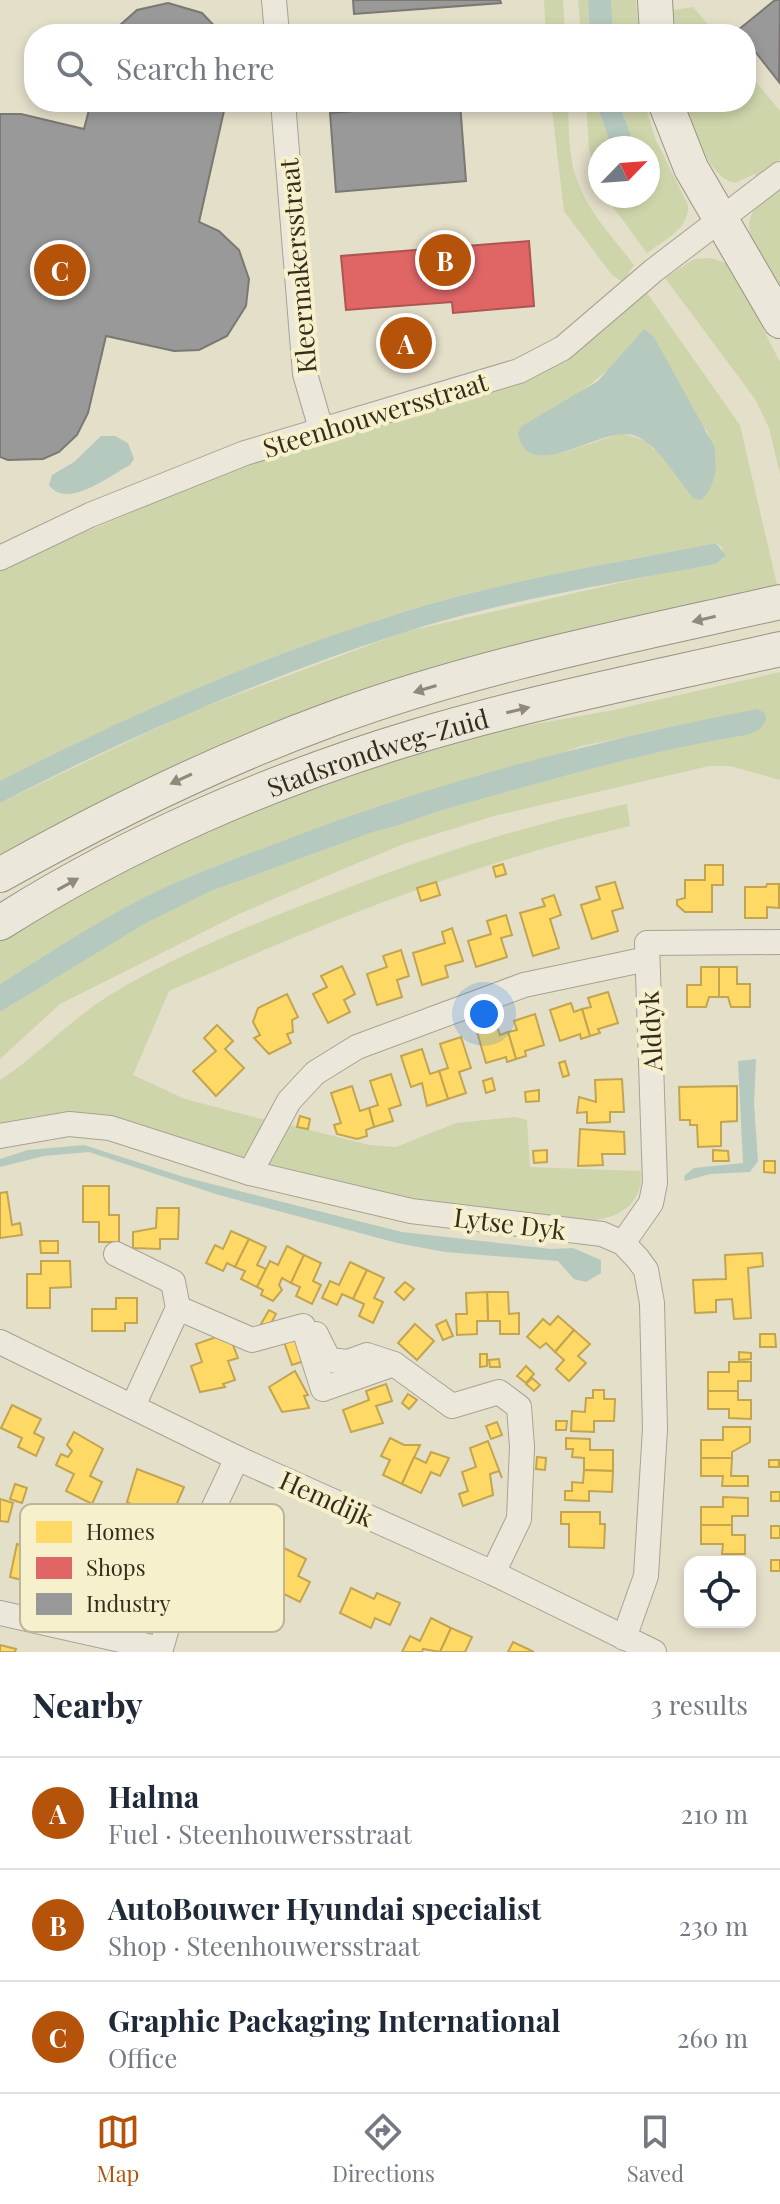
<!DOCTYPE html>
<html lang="en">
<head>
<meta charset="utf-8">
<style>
	:root { --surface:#fff; --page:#f2f2f3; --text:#1f2937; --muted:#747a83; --line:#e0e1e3; --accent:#b45309 }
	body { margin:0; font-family:"Playfair Display",serif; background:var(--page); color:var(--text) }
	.controls { position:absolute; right:24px; bottom:24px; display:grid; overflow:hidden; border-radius:16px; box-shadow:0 4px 12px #0003 }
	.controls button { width:72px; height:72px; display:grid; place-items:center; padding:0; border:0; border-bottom:2px solid var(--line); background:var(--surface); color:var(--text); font:40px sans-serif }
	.compass { position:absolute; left:588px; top:136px; width:72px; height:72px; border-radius:50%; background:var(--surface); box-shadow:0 4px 12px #0003; rotate:65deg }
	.you { position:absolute; left:484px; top:1014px; width:28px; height:28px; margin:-20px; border:6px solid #fff; border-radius:50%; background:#1a73e8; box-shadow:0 0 0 12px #1a73e833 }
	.badge { display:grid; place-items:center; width:52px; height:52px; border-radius:50%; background:var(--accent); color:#fff; font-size:26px; font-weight:700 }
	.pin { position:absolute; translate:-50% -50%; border:4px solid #fff; box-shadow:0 2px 8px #0006 }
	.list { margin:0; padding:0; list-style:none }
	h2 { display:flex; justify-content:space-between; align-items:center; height:104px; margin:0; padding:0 32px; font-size:34px }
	h2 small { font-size:26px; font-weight:400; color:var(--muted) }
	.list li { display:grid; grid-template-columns:52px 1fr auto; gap:24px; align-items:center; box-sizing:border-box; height:112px; padding:0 32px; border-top:2px solid var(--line) }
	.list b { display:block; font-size:30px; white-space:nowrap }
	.list p { margin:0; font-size:26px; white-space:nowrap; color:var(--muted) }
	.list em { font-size:26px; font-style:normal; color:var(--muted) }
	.icon { flex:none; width:44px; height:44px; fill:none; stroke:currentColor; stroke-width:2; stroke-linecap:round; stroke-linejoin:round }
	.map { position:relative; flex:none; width:780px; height:1652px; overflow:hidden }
	.search { position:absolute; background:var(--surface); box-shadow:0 4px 12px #0003; left:24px; right:24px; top:24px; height:88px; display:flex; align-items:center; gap:20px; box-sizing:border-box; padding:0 28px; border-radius:32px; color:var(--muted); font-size:30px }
	.sheet { height:440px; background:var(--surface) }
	nav { display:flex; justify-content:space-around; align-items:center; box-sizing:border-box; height:112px; border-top:2px solid var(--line); background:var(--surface); font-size:22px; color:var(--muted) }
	nav a { display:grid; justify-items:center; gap:4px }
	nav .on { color:var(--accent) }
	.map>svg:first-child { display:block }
	.green { fill:#cfd5ab; fill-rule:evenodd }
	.water { fill:#b5c9bf }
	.homes { fill:#ffd966; stroke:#c3a550; stroke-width:2 }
	.shops { fill:#e06666; stroke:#ad5550; stroke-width:2 }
	.industry { fill:#999; stroke:#7b7873; stroke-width:2 }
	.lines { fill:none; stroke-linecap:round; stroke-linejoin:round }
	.street-casing { stroke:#a8a293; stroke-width:26 }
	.secondary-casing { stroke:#989283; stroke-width:36 }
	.street { stroke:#ebe8db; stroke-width:24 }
	.secondary { stroke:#ebe8db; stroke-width:34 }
	.oneway { fill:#908a7b }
	.labels { text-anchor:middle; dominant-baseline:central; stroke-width:8; stroke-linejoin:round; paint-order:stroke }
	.street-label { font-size:26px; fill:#362c1b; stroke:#f6f0cd }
	.key { fill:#f6f0cd; stroke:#bcb598; stroke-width:2 }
	.key-label { font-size:22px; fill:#362c1b }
</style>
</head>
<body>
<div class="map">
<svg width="780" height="1652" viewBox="0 0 780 1652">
	<rect width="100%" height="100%" fill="#e4dfc9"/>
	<g class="green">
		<path d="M 544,0 L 563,0 L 565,34 L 546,34 Z"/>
		<path d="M 578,0 L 588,0 L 590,34 L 581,34 Z"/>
		<path d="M 611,0 L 636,0 L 638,28 L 632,29 L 633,34 L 613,34 Z"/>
		<path d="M 693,7 L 716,34 L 676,34 L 673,10 Z"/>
		<path d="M 746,70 L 780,111 L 780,159 L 759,179 L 754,174 L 735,183 C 708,178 691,126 686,102 L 746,102 Z"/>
		<path d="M 551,102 L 568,102 C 569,128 568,158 578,183 C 589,213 615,240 634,265 L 623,282 L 612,275 L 564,211 Z"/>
		<path d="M 586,102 L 596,102 L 612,148 L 600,148 L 600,184 L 589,149 Z"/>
		<path d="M 618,102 L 644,102 L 655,138 L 688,205 C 690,228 663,241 647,253 L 605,196 L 648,196 L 648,148 L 636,148 Z"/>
		<path d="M 780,189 L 780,288 C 768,268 736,232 755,209 C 762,202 772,195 780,189 Z"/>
		<path d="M 711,258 L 730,264 L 780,362 L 780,474 L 769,428 L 755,399 L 665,278 L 694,259 Z"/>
		<path d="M 647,293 L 740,425 L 778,589 L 425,675 L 0,860 L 0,803 L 188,713 L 404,632 L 724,559 L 722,547 L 716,543 C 610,564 500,581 396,614 C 259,658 128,716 0,781 L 0,568 L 232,470 L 595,335 ZM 614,365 L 707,430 L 717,462 L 654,450 L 646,441 L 622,433 L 562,453 L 582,391 Z"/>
		<path d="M 780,672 L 780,780 L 730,766 L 709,766 L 494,816 L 404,844 L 343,869 L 239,914 L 60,1004 L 0,1059 L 0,1012 L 143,924 L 211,891 L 376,831 C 403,826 426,814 453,807 C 550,780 647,751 747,735 L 643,734 L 581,746 L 55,949 L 0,984 L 0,935 L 53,903 L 278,797 L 445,740 L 609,711 Z"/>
		<path d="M 627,804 L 630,826 C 470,863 319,925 169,991 L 133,1075 L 185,1099 L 266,1120 L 242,1162 L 57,1116 L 34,1116 L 0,1126 L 0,1080 C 39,1055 69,1020 110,995 C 183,951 263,920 342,890 C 436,854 528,824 627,804 Z"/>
		<path d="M 515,1117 L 527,1120 L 530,1167 L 641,1171 C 644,1205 615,1222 583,1220 L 437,1207 L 262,1169 L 286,1124 L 369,1145 L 396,1147 L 456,1123 Z"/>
	</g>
	<g class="water">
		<path d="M 588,0 L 611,0 L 613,34 L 590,34 Z"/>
		<path d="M 596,102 L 618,102 L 636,148 L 612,148 Z"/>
		<path d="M 644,329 L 654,337 L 714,446 C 718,465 716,486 701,500 L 693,498 C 677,479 658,443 633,435 C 600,426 528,487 518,433 L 522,426 L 598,381 Z"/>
		<path d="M 101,436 L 115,436 L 128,443 L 134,459 L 130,465 C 109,476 67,510 49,485 L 52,475 L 74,462 Z"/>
		<path d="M 716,543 L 726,556 L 715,564 C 611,584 503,600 402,633 C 263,678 130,736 0,803 L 0,781 C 128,716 259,657 397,614 C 500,581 610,564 716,543 Z"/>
		<path d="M 757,709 L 765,713 L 766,720 L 760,729 L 747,735 C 647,751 550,780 453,807 C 426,814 403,826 376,831 L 211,891 L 144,924 L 0,1012 L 0,984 C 47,954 95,923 145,897 C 188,876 235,859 280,842 C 435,782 594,741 757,709 Z"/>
		<path d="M 756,1059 L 754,1104 L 758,1161 L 750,1172 L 710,1174 L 685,1181 L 684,1176 L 694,1168 L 743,1163 L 738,1061 Z"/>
		<path d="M 84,1145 L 184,1177 L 402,1232 L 551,1249 L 573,1248 L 601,1260 L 601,1273 L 586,1282 L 574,1279 L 558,1261 L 445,1252 L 397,1243 L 219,1195 L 89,1152 L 44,1156 L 0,1167 L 0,1159 L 28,1150 Z"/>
	</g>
	<g class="homes">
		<path d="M 503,864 L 506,874 L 496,877 L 493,867 Z"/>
		<path d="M 705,865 L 723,865 L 723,885 L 712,885 L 712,912 L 685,912 L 677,905 L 677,900 L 685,898 L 685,880 L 705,880 Z"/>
		<path d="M 436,882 L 440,895 L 421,901 L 417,888 Z"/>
		<path d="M 615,882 L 623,908 L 612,911 L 618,931 L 592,939 L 581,905 L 600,899 L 596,887 Z"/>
		<path d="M 767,884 L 779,884 L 779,908 L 767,907 L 767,918 L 745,918 L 745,887 L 766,887 Z"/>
		<path d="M 554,895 L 561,915 L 550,919 L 559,948 L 533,956 L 520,913 L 545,906 L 542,899 Z"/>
		<path d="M 506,915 L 512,935 L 501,938 L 507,957 L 476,967 L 468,941 L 491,934 L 487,921 Z"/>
		<path d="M 452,928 L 463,961 L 445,966 L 448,977 L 422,985 L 413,953 L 445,943 L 442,932 Z"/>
		<path d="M 401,950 L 409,976 L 397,980 L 402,997 L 377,1005 L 367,974 L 387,967 L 383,956 Z"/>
		<path d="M 342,966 L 355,994 L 344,1000 L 350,1012 L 328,1023 L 313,994 L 327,987 L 321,976 Z"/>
		<path d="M 701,967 L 719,967 L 719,997 L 709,997 L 706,1007 L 687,1007 L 687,985 L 701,985 Z"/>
		<path d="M 719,967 L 737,967 L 737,984 L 750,984 L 750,1007 L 731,1007 L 728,997 L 719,997 Z"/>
		<path d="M 608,992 L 618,1023 L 598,1029 L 600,1033 L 590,1036 L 582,1009 L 591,1007 L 588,998 Z"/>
		<path d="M 287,994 L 298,1017 L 292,1020 L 293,1032 L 287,1034 L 291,1043 L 269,1054 L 254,1038 L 260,1035 L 253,1022 L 258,1008 Z"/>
		<path d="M 571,1003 L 574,1012 L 582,1009 L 590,1036 L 581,1039 L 580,1034 L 560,1041 L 550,1010 Z"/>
		<path d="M 535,1014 L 544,1045 L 525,1051 L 526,1056 L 516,1059 L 508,1032 L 517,1030 L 514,1021 Z"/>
		<path d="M 217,1025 L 233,1041 L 225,1049 L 244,1068 L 216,1096 L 193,1071 L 216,1051 L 204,1038 Z"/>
		<path d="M 497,1026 L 500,1035 L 508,1032 L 516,1059 L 507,1062 L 506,1057 L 486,1063 L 477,1032 Z"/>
		<path d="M 461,1037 L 471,1068 L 459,1072 L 466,1093 L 448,1099 L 439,1071 L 448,1068 L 440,1044 Z"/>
		<path d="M 422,1049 L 430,1074 L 439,1071 L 448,1099 L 427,1106 L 422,1083 L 411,1087 L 401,1056 Z"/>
		<path d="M 565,1061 L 569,1075 L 563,1077 L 559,1063 Z"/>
		<path d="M 391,1074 L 401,1105 L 389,1109 L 393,1121 L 374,1127 L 369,1108 L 378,1105 L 370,1081 Z"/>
		<path d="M 492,1078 L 495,1090 L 486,1093 L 483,1081 Z"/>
		<path d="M 622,1079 L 624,1112 L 610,1112 L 610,1122 L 587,1123 L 587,1112 L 577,1113 L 579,1097 L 596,1102 L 595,1080 Z"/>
		<path d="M 352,1086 L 360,1111 L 369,1108 L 374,1127 L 366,1130 L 367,1136 L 357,1139 L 337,1134 L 334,1125 L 341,1123 L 331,1093 Z"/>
		<path d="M 737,1086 L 737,1121 L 721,1122 L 721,1146 L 698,1147 L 697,1125 L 690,1125 L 690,1120 L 680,1120 L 679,1087 Z"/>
		<path d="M 539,1090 L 539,1101 L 526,1102 L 525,1092 Z"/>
		<path d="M 300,1116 L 310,1119 L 308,1129 L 297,1127 Z"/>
		<path d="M 580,1129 L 624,1132 L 625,1154 L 602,1154 L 603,1165 L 578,1166 Z"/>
		<path d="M 547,1150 L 547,1162 L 534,1163 L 533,1151 Z"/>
		<path d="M 713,1150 L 728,1151 L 729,1161 L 713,1161 Z"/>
		<path d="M 764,1161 L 775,1161 L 775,1173 L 764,1172 Z"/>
		<path d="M 83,1186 L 109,1186 L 109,1215 L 119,1215 L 119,1242 L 99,1242 L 99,1222 L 83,1222 Z"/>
		<path d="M 7,1192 L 12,1225 L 20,1223 L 22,1235 L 0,1238 L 0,1193 Z"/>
		<path d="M 157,1208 L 179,1208 L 178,1239 L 160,1239 L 160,1249 L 133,1248 L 133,1232 L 156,1228 Z"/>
		<path d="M 231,1231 L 249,1239 L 235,1267 L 227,1263 L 223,1271 L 206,1263 L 215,1245 L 223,1249 Z"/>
		<path d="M 249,1239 L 266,1247 L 257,1265 L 266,1269 L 257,1287 L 241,1279 L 245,1271 L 235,1267 Z"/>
		<path d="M 40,1241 L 58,1241 L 58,1253 L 41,1253 Z"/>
		<path d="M 287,1246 L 304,1255 L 291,1283 L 282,1278 L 279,1285 L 282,1290 L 273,1301 L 261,1295 L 263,1290 L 257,1287 L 270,1261 L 278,1265 Z"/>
		<path d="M 762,1253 L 763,1266 L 748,1268 L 751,1318 L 734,1319 L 732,1299 L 716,1300 L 716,1312 L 695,1313 L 693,1280 L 726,1279 L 725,1255 Z"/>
		<path d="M 304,1255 L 321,1263 L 313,1281 L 321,1285 L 312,1304 L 296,1296 L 300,1287 L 291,1283 Z"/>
		<path d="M 41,1261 L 70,1261 L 71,1287 L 50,1288 L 50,1308 L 27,1308 L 27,1274 L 41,1274 Z"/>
		<path d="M 350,1262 L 367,1270 L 353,1299 L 342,1294 L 337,1305 L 322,1298 L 330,1281 L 339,1285 Z"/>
		<path d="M 367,1270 L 384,1278 L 374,1298 L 383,1302 L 373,1323 L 359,1316 L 364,1304 L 353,1299 Z"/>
		<path d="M 405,1282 L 414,1289 L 404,1300 L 395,1292 Z"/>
		<path d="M 487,1292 L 508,1292 L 509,1314 L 519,1313 L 519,1334 L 500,1334 L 500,1321 L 488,1321 Z"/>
		<path d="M 487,1292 L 488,1321 L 477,1321 L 477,1334 L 457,1335 L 456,1314 L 467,1314 L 466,1293 Z"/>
		<path d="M 116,1298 L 137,1298 L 137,1323 L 125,1323 L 125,1331 L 92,1331 L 92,1309 L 116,1309 Z"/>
		<path d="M 269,1310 L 276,1314 L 269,1327 L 261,1324 Z"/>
		<path d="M 558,1316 L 574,1330 L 555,1352 L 546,1343 L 540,1348 L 527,1337 L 543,1319 L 550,1325 Z"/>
		<path d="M 446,1320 L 453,1336 L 443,1340 L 436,1325 Z"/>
		<path d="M 415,1324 L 434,1341 L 417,1360 L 398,1343 Z"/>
		<path d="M 574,1330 L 590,1344 L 578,1356 L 586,1363 L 569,1381 L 556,1369 L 564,1360 L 555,1352 Z"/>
		<path d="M 760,1334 L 775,1334 L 776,1347 L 760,1347 Z"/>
		<path d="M 222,1335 L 231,1340 L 238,1358 L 228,1361 L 235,1380 L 223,1384 L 225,1387 L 200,1392 L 191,1366 L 202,1362 L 196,1344 Z"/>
		<path d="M 296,1338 L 304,1361 L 292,1365 L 284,1342 Z"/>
		<path d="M 739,1352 L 751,1353 L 751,1359 L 739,1360 Z"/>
		<path d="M 480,1354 L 487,1354 L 487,1366 L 480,1367 Z"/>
		<path d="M 499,1359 L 500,1367 L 490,1367 L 489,1360 Z"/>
		<path d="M 729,1362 L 751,1362 L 751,1381 L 738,1381 L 738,1391 L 708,1391 L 708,1372 L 729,1372 Z"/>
		<path d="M 526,1366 L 534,1374 L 526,1383 L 517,1376 Z"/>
		<path d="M 295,1371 L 308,1395 L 304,1396 L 309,1408 L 282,1412 L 269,1387 Z"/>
		<path d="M 532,1378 L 540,1385 L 534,1391 L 526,1384 Z"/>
		<path d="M 386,1384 L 392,1401 L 376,1406 L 383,1423 L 351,1432 L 343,1410 L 369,1400 L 366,1391 Z"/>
		<path d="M 593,1390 L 604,1390 L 604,1399 L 615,1399 L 614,1421 L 594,1421 L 594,1432 L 571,1431 L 572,1411 L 585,1412 L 586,1398 L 593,1398 Z"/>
		<path d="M 708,1391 L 738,1391 L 738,1400 L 751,1400 L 751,1419 L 729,1418 L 729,1409 L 708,1409 Z"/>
		<path d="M 408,1394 L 417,1400 L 409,1409 L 402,1403 Z"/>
		<path d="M 12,1405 L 41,1419 L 34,1433 L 44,1438 L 36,1456 L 18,1447 L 22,1438 L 1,1428 Z"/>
		<path d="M 556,1421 L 567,1421 L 566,1430 L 556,1430 Z"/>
		<path d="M 497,1422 L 502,1435 L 491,1439 L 486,1426 Z"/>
		<path d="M 723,1427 L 750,1427 L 750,1442 L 732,1452 L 732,1458 L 701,1458 L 701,1440 L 723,1440 Z"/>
		<path d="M 74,1432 L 103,1449 L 90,1476 L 102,1482 L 92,1504 L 66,1491 L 74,1474 L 56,1465 L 61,1454 L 68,1457 L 72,1451 L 67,1445 Z"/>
		<path d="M 390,1438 L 404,1445 L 420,1445 L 402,1484 L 383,1475 L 390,1460 L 381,1456 Z"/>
		<path d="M 566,1438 L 590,1439 L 590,1450 L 613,1450 L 613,1471 L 584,1470 L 584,1458 L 572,1457 L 573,1449 L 566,1449 Z"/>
		<path d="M 488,1441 L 502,1478 L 499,1471 L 490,1474 L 493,1495 L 463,1506 L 459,1494 L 468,1491 L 462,1472 L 476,1467 L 470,1448 Z"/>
		<path d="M 431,1452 L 449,1458 L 440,1476 L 431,1472 L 421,1493 L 402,1484 L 414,1457 L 426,1463 Z"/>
		<path d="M 537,1457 L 546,1458 L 545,1470 L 536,1469 Z"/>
		<path d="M 701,1458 L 732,1458 L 731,1476 L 748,1476 L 748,1486 L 722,1486 L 723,1476 L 701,1476 Z"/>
		<rect x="769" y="1460" width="10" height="7"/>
		<path d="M 137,1469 L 184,1487 L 166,1529 L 139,1517 L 143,1510 L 127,1502 Z"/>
		<path d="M 584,1470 L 613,1471 L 612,1492 L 589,1491 L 589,1501 L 565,1500 L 565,1491 L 572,1491 L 572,1482 L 583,1483 Z"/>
		<path d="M 15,1484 L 27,1488 L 22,1503 L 10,1499 Z"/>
		<rect x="771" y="1492" width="9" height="9"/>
		<path d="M 723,1497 L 748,1498 L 748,1516 L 732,1516 L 732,1525 L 701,1525 L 701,1507 L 723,1507 Z"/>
		<path d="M 0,1499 L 13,1503 L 8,1522 L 0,1521 Z"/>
		<path d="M 561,1512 L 600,1512 L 600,1524 L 605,1524 L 604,1548 L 569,1547 L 569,1524 L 561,1524 Z"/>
		<path d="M 701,1525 L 732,1525 L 732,1535 L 745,1535 L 745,1554 L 722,1554 L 723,1544 L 701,1544 Z"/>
		<rect x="771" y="1526" width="9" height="12"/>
		<path d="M 17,1544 L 47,1551 L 49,1544 L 67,1548 L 61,1576 L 49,1573 L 46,1586 L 10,1577 Z"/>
		<path d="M 276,1544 L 306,1559 L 298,1576 L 310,1582 L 300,1602 L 280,1592 L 284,1583 L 262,1572 Z"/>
		<rect x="771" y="1560" width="9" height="11"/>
		<path d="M 351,1588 L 374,1599 L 377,1593 L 400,1603 L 390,1625 L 375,1618 L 371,1628 L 340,1613 Z"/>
		<path d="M 431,1618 L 451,1628 L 440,1652 L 423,1649 L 422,1652 L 402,1652 L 410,1636 L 420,1641 Z"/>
		<path d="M 451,1628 L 472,1637 L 465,1652 L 440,1652 Z"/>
		<path d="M 513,1642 L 534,1652 L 508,1652 Z"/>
		<path d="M 0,1645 L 16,1649 L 15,1652 L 0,1652 Z"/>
	</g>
	<g class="shops">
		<path d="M 529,241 L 534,306 L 453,313 L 452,302 L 346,310 L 341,256 Z"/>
		<path d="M 423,333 L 425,352 L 386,355 L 385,336 Z"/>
	</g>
	<g class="industry">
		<path d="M 353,0 L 500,0 L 501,3 L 354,14 Z"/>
		<path d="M 775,0 L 780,0 L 779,82 L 746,40 L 746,34 L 738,30 Z"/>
		<path d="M 168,3 L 202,13 L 222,34 L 110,34 L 137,10 Z"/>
		<path d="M 516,31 L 516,34 L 473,34 Z"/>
		<path d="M 91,102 L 226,102 L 199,222 L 219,231 L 239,250 L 249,279 L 246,306 L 227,336 L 199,350 L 174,351 L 106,336 L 88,413 L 77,435 L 59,452 L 43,459 L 8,460 L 0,457 L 0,114 L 21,114 L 84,129 Z"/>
		<path d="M 460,103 L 466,181 L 336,192 L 330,113 Z"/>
	</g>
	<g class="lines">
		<g class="street-casing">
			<g id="street">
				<path d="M 274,0 L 277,34"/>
				<path d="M 283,102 L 305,374 L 321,429"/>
				<path d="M 0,558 L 90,515 L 245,453 L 519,371 L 563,348 L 653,271 L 780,174"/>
				<path d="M 0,1136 L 69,1124 L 110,1128 L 250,1173 L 411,1211 L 602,1234 L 623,1243 L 638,1259 L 646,1270 L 652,1303 L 655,1429 L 646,1576 L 624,1638"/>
				<path d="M 250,1173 L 289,1101 L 315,1073 L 357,1047 L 524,985 L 647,959"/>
				<path d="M 623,1243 L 651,1203 L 655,1183 L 647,943 L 780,942"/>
				<path d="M 116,1254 L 173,1282 L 178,1308 L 133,1406"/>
				<path d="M 178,1308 L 252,1340 L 303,1326 L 323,1389 L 394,1364 L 452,1406 L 499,1392 L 519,1407 L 522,1447 L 519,1519 L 493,1573"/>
				<path d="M 316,1334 L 329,1360 L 348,1362 L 367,1355 L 394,1364"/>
				<path d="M 0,1342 L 237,1458 L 493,1573 L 654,1652"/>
				<path d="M 0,1613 L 161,1649"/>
				<path d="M 160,1652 L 183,1573 L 237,1458"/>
			</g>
		</g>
		<g class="secondary-casing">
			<g id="secondary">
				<path d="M 655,0 L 657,34"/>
				<path d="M 665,102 L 691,168 L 780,321"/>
				<path d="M 0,875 C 107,815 214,762 329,720 C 474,666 629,636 780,602"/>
				<path id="s1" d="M 0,923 C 126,843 271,780 414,737 C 534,701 658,677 780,649"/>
			</g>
		</g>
		<use href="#street" class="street"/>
		<use href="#secondary" class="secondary"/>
	</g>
	<defs><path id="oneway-solid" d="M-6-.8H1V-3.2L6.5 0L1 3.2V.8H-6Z" transform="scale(2)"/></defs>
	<g class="oneway">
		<use href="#oneway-solid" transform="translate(704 619) rotate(167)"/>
		<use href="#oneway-solid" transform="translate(425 689) rotate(163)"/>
		<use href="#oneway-solid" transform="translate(518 710) rotate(-13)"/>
		<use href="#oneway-solid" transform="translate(181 779) rotate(155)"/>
		<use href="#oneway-solid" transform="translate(68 884) rotate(-29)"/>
	</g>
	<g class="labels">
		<g class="street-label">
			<text transform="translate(297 266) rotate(-95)">Kleermakersstraat</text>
			<text transform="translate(375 414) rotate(-17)">Steenhouwersstraat</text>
			<text stroke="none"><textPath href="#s1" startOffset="416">Stadsrondweg-Zuid</textPath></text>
			<text transform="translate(650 1031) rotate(-93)">Alddyk</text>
			<text transform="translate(510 1223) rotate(7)">Lytse Dyk</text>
			<text transform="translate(327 1498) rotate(24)">Hemdijk</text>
		</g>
	</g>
	<rect x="20" y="1504" width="264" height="128" rx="12" class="key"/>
	<rect x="36" y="1521" width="36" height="22" fill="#ffd966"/>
	<rect x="36" y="1557" width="36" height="22" fill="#e06666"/>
	<rect x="36" y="1593" width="36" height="22" fill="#999"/>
	<g class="key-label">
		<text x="86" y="1540">Homes</text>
		<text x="86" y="1576">Shops</text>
		<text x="86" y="1612">Industry</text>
	</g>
</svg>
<div class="controls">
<button><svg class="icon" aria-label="locate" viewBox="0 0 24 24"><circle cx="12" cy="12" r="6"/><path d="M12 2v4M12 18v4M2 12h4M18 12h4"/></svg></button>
</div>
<svg class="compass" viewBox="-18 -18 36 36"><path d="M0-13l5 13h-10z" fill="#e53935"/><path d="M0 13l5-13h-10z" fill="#747a83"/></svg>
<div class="you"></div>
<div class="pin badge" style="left:406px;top:343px">A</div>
<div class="pin badge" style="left:445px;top:260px">B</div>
<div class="pin badge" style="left:60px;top:270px">C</div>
<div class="search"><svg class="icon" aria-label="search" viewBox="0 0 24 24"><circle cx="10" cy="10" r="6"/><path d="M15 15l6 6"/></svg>Search here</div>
</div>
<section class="sheet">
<h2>Nearby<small>3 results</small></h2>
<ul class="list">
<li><span class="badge">A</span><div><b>Halma</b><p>Fuel · Steenhouwersstraat</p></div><em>210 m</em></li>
<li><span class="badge">B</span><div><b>AutoBouwer Hyundai specialist</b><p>Shop · Steenhouwersstraat</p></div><em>230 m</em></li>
<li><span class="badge">C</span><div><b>Graphic Packaging International</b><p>Office</p></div><em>260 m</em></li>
</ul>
</section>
<nav>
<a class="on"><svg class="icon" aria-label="map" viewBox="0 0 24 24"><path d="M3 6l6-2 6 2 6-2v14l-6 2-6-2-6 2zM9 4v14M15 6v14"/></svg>Map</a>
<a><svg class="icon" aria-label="directions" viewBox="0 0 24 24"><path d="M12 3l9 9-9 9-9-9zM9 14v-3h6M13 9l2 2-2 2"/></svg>Directions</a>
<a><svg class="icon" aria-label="saved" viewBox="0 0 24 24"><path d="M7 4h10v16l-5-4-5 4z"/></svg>Saved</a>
</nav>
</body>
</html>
